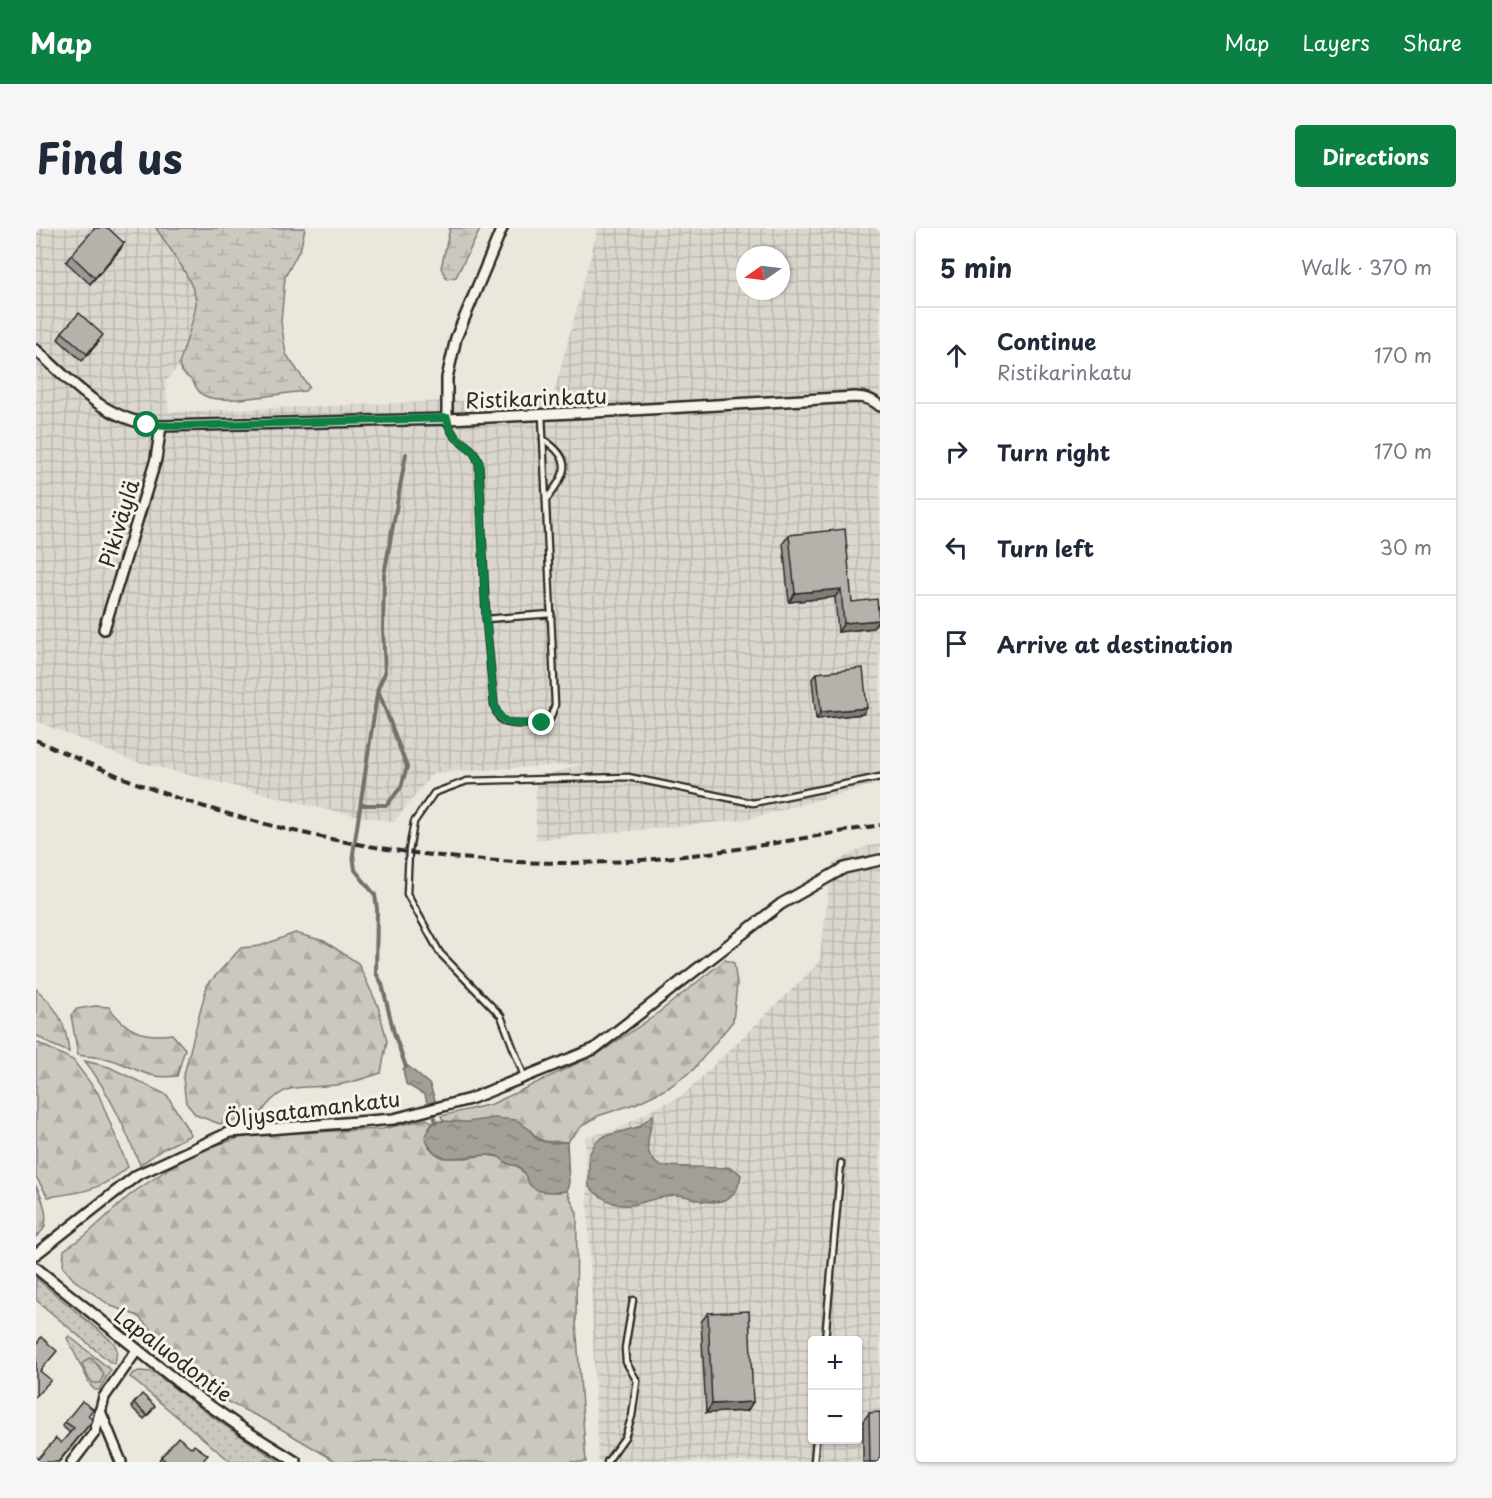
<!DOCTYPE html>
<html lang="en">
<head>
<meta charset="utf-8">
<style>
	:root { --surface:#fff; --page:#f6f6f7; --text:#1f2937; --muted:#747a83; --line:#e0e1e3; --accent:#0b8043 }
	body { margin:0; font-family:"Playpen Sans",sans-serif; background:var(--page); color:var(--text) }
	.controls { position:absolute; right:18px; bottom:18px; display:grid; overflow:hidden; border-radius:6px; box-shadow:0 2px 4px #0004 }
	.controls button { width:54px; height:54px; display:grid; place-items:center; padding:0; border:0; border-bottom:2px solid var(--line); background:var(--surface); color:var(--text); font:30px sans-serif }
	.compass { position:absolute; left:700px; top:18px; width:54px; height:54px; border-radius:50%; background:var(--surface); box-shadow:0 2px 4px #0004; rotate:256deg }
	.stop { position:absolute; width:18px; height:18px; margin:-14px; border:4px solid #0b8043; border-radius:50%; background:#fff }
	.stop.end { background:#0b8043; border-color:#fff; box-shadow:0 2px 6px #0008 }
	.list { margin:0; padding:0; list-style:none }
	h2 { display:flex; justify-content:space-between; align-items:center; height:78px; margin:0; padding:0 24px; font-size:26px }
	h2 small { font-size:20px; font-weight:400; color:var(--muted) }
	.list li { display:grid; grid-template-columns:39px 1fr auto; gap:18px; align-items:center; box-sizing:border-box; height:96px; padding:0 24px; border-top:2px solid var(--line) }
	.list b { display:block; font-size:22px; white-space:nowrap }
	.list p { margin:0; font-size:20px; white-space:nowrap; color:var(--muted) }
	.list em { font-size:20px; font-style:normal; color:var(--muted) }
	.icon { flex:none; width:33px; height:33px; fill:none; stroke:currentColor; stroke-width:2; stroke-linecap:round; stroke-linejoin:round }
	.map { position:relative; flex:none; width:844px; height:1234px; overflow:hidden; border-radius:6px }
	header { display:flex; align-items:center; gap:36px; box-sizing:border-box; height:84px; padding:0 30px; background:var(--accent); color:#fff }
	header strong { font-size:28px }
	nav { display:flex; gap:33px; margin-inline-start:auto; font-size:21px }
	.intro { display:flex; align-items:center; justify-content:space-between; box-sizing:border-box; height:144px; padding:0 36px }
	h1 { margin:0; font-size:42px }
	.button { padding:15px 27px; border-radius:6px; background:var(--accent); color:#fff; font-size:21px; font-weight:700 }
	main { display:flex; gap:36px; padding:0 36px }
	aside { flex:1; background:var(--surface); border-radius:6px; box-shadow:0 2px 4px #0004 }
	.map>svg:first-child { display:block }
	.industrial { fill:url(#industrial-grid); fill-rule:evenodd }
	.grass { fill:url(#grass-dots); stroke:#7b7a75; stroke-width:1.5 }
	.forest { fill:url(#forest-firs); stroke:#7b7a75; stroke-width:1.5 }
	.wetland { fill:url(#wetland-marsh); stroke:#7b7a75; stroke-width:1.5 }
	.water { fill:url(#water-ripples); stroke:#72716c; stroke-width:1.5 }
	.lines { fill:none; stroke-linecap:round; stroke-linejoin:round }
	.stream { stroke:#72716c; stroke-width:4 }
	.service-casing { stroke:#2b2b2b; stroke-width:9 }
	.minor-casing { stroke:#2b2b2b; stroke-width:14 }
	.service { stroke:#f7f3e8; stroke-width:4.5 }
	.minor { stroke:#f7f3e8; stroke-width:9 }
	.rail { stroke:#2b2b2b; stroke-width:4; stroke-dasharray:9 4.5; stroke-linecap:butt }
	.wall { fill:#9c9993; stroke:#2b2b2b; stroke-width:1.5 }
	.shaded-wall { fill:#7f7d78; stroke:#2b2b2b; stroke-width:1.5 }
	.building { fill:#b5b2ab; stroke:#2b2b2b; stroke-width:1.5 }
	.route { stroke:#0b8043; stroke-width:8 }
	.labels { text-anchor:middle; dominant-baseline:central; stroke-width:6; stroke-linejoin:round; paint-order:stroke }
	.street-label { font-size:21px; fill:#2b2b2b; stroke:#f7f3e8 }
</style>
</head>
<body>
<header>
<strong>Map</strong>
<nav><a>Map</a><a>Layers</a><a>Share</a></nav>
</header>
<div class="intro"><h1>Find us</h1><a class="button">Directions</a></div>
<main>
<div class="map">
<svg width="844" height="1234" viewBox="0 0 844 1234">
	<defs>
		<pattern id="industrial-grid" width="8" height="8" patternUnits="userSpaceOnUse" patternTransform="scale(1.5)"><rect width="8" height="8" fill="#dbd7ce"/><path d="M0 4h8M4 0v8" fill="none" stroke="#bcb9b1"/></pattern>
		<pattern id="grass-dots" width="8" height="8" patternUnits="userSpaceOnUse" patternTransform="scale(1.5)"><rect width="8" height="8" fill="#cbc8bf"/><path d="M2 2h.1M6 6h.1" fill="none" stroke="#aeaca4" stroke-width="1.8" stroke-linecap="round"/></pattern>
		<pattern id="forest-firs" width="22" height="20" patternUnits="userSpaceOnUse" patternTransform="scale(1.5)"><rect width="22" height="20" fill="#cbc8bf"/><path d="M5 1l3.5 6h-7zM16 11l3.5 6h-7z" fill="#aeaca4"/></pattern>
		<pattern id="wetland-marsh" width="20" height="14" patternUnits="userSpaceOnUse" patternTransform="scale(1.5)"><rect width="20" height="14" fill="#cbc8bf"/><path d="M1 5h8M5 5V1M11 12h8M15 12V8" fill="none" stroke="#aeaca4"/></pattern>
		<pattern id="water-ripples" width="26" height="14" patternUnits="userSpaceOnUse" patternTransform="scale(1.5)"><rect width="26" height="14" fill="#a29f98"/><path d="M2 4q2-2 4 0t4 0M15 11q2-2 4 0t4 0" fill="none" stroke="#84827c"/></pattern>
	</defs>
	<rect width="100%" height="100%" fill="#ebe7dd"/>
	<filter id="ink" filterUnits="userSpaceOnUse"><feTurbulence type="fractalNoise" baseFrequency=".0167" numOctaves="2"/><feDisplacementMap in="SourceGraphic" scale="12" xChannelSelector="R" yChannelSelector="G"/><feConvolveMatrix kernelMatrix="1 2 1 2 8 2 1 2 1" color-interpolation-filters="sRGB"/></filter>
	<g filter="url(#ink)">
		<g class="industrial">
			<path d="M 0,0 L 120,0 L 139,28 L 157,61 L 160,74 L 143,137 L 129,155 L 133,184 L 517,169 L 562,0 L 844,0 L 844,555 L 713,591 L 500,612 L 500,551 L 545,536 L 397,545 L 358,594 L 296,583 L 94,532 L 0,493 ZM 709,27 L 745,27 L 745,63 L 709,63 Z"/>
			<path d="M 844,616 L 844,1234 L 562,1234 L 549,909 L 581,902 L 617,881 L 646,868 L 783,735 L 796,636 L 828,619 ZM 776,1112 L 822,1112 L 822,1212 L 776,1212 Z"/>
		</g>
		<g class="grass">
			<path d="M 0,1050 L 78,1115 L 81,1122 L 79,1136 L 74,1134 L 0,1072 Z"/>
			<path d="M 33,1108 L 75,1142 L 63,1162 L 59,1162 L 55,1158 L 31,1110 Z"/>
			<path d="M 103,1143 L 117,1144 L 179,1191 L 244,1234 L 236,1234 L 231,1231 L 226,1234 L 195,1234 L 94,1149 L 96,1146 Z"/>
		</g>
		<g class="forest">
			<path d="M 259,705 L 288,713 L 322,735 L 342,778 L 351,813 L 345,845 C 330,850 315,855 300,857 C 261,862 248,851 223,888 L 184,896 L 160,887 L 150,875 L 147,850 L 171,757 L 205,720 L 224,718 Z"/>
			<path d="M 689,732 L 698,735 L 701,756 L 697,793 L 657,842 L 632,860 L 601,875 L 562,888 L 546,898 L 531,914 C 511,911 509,920 493,901 L 408,894 L 405,888 L 456,876 L 563,825 L 617,789 Z"/>
			<path d="M 0,761 C 21,779 30,796 33,824 L 14,816 L 0,807 Z"/>
			<path d="M 59,778 L 73,779 C 90,803 106,810 136,806 L 149,821 L 141,848 C 112,852 101,840 76,832 C 65,829 52,829 42,827 L 35,787 L 41,781 Z"/>
			<path d="M 0,814 L 37,832 L 62,865 L 92,939 C 64,963 47,964 12,969 L 0,949 Z"/>
			<path d="M 49,833 L 73,839 L 131,867 L 155,907 L 127,921 L 104,937 C 89,901 74,865 49,833 Z"/>
			<path d="M 391,891 L 397,895 L 393,899 L 393,919 L 407,930 L 430,930 L 450,927 L 464,929 L 472,936 L 481,938 L 489,946 L 494,957 L 519,964 L 531,963 L 541,985 L 540,1094 L 550,1234 L 301,1234 L 235,1195 L 172,1164 L 133,1130 L 116,1103 L 102,1088 L 75,1078 L 38,1052 L 27,1039 L 28,1022 L 50,1007 L 95,966 L 156,925 L 212,907 L 346,901 Z"/>
			<path d="M 0,958 C 6,968 14,990 7,1002 C 6,1004 2,1006 0,1009 Z"/>
			<path d="M 53,1130 L 57,1131 L 68,1146 L 64,1155 L 57,1155 L 52,1149 L 46,1136 Z"/>
		</g>
		<g class="wetland">
			<path d="M 120,0 L 269,0 L 265,19 L 249,49 L 245,94 L 250,126 L 273,159 L 269,163 C 246,165 189,177 169,168 C 162,165 161,160 157,154 C 151,146 147,149 143,137 C 147,121 160,88 160,74 C 159,53 131,17 120,0 Z"/>
			<path d="M 414,0 L 445,0 L 420,49 L 411,51 L 405,40 Z"/>
		</g>
		<g class="water">
			<path d="M 372,838 L 394,857 L 400,875 L 392,878 L 389,867 L 370,856 L 367,841 Z"/>
			<path d="M 617,887 C 615,905 603,924 624,938 L 686,940 C 694,938 698,940 705,947 C 702,969 688,977 666,973 C 656,971 648,966 638,967 C 599,972 588,991 553,959 L 553,927 L 560,914 L 569,908 L 602,899 Z"/>
			<path d="M 458,890 L 480,892 L 493,901 L 502,912 L 515,915 L 531,914 L 533,954 L 531,963 C 518,964 499,967 492,954 C 490,948 487,942 482,938 C 478,936 477,938 473,936 C 468,934 466,930 461,928 C 435,921 400,947 389,908 L 397,895 L 404,893 L 431,894 Z"/>
		</g>
		<g class="lines">
			<g class="stream">
				<path d="M 370,226 L 348,347 L 347,401 L 349,445 L 342,460 L 317,626 L 319,642 L 339,667 L 341,681 L 340,745 L 346,756 L 358,805 L 370,839"/>
				<path d="M 325,577 L 351,577 L 365,559 L 371,539 L 342,462"/>
				<path d="M 398,887 L 400,894"/>
			</g>
			<g class="service-casing">
				<g id="service">
					<path d="M 411,191 C 417,219 435,211 443,235 L 450,391 L 458,476 C 460,482 461,489 467,493 C 476,498 506,497 514,491 L 519,477 L 506,187"/>
					<path d="M 507,211 C 539,233 530,245 510,272"/>
					<path d="M 450,391 L 515,386"/>
					<path d="M 488,848 L 465,788 L 404,725 L 371,666 L 373,623 L 378,594 L 398,565 L 431,553 L 592,549 L 717,575 L 844,549"/>
					<path d="M 789,1112 L 805,935"/>
					<path d="M 571,1234 L 589,1209 L 596,1188 L 601,1153 L 590,1134 L 589,1120 L 597,1072"/>
					<path d="M 778,1234 L 780,1212"/>
				</g>
			</g>
			<g class="minor-casing">
				<g id="minor">
					<path d="M 0,122 C 39,157 69,193 125,198 L 411,191 L 578,183 L 819,169 C 829,169 836,171 844,178"/>
					<path d="M 411,191 L 411,150 L 420,110 L 466,0"/>
					<path d="M 68,401 L 120,231 L 125,198"/>
					<path d="M 0,1026 L 101,947 L 194,904 L 358,891 L 434,871 L 558,821 L 745,676 L 808,640 L 844,632"/>
					<path d="M 0,1040 L 153,1163 L 207,1201 L 260,1234"/>
					<path d="M 64,1183 L 85,1234"/>
					<path d="M 36,1234 L 59,1204 L 68,1169 L 101,1122"/>
				</g>
			</g>
			<use href="#service" class="service"/>
			<use href="#minor" class="minor"/>
			<path class="rail" d="M 0,512 C 48,534 97,555 147,572 C 300,622 468,646 629,630 C 701,623 773,609 844,597"/>
		</g>
		<g class="wall">
			<path d="M 88,15 L 54,56 L 30,34 L 35,27 Z"/>
			<path d="M 26,104 L 63,114 L 46,133 L 22,111 Z"/>
			<path d="M 753,307 L 816,374 L 837,400 L 802,404 L 799,369 L 753,374 L 747,315 Z"/>
			<path d="M 781,445 L 827,486 L 780,491 L 776,451 Z"/>
			<path d="M 672,1085 L 717,1174 L 711,1183 L 670,1185 L 665,1094 Z"/>
			<path d="M 98,1175 L 116,1183 L 108,1191 L 95,1179 Z"/>
			<path d="M 833,1185 L 844,1234 L 827,1234 L 827,1193 Z"/>
			<path d="M 52,1188 L 54,1196 L 23,1234 L 2,1231 L 25,1215 L 34,1205 L 26,1198 L 29,1194 Z"/>
			<path d="M 156,1220 L 167,1234 L 122,1234 L 125,1229 Z"/>
		</g>
		<g class="shaded-wall">
			<path d="M 88,15 L 84,22 L 54,56 L 59,50 Z"/>
			<path d="M 805,361 L 799,369 L 753,374 L 759,365 Z"/>
			<path d="M 843,392 L 837,400 L 802,404 L 808,395 Z"/>
			<path d="M 831,480 L 827,486 L 780,491 L 785,484 Z"/>
			<path d="M 717,1174 L 711,1183 L 670,1185 L 676,1176 Z"/>
		</g>
		<g class="building">
			<path d="M 59,0 L 72,0 L 88,15 L 59,50 L 35,27 Z"/>
			<path d="M 43,85 L 67,107 L 51,126 L 26,104 Z"/>
			<path d="M 809,301 L 816,374 L 841,371 L 843,392 L 808,395 L 805,361 L 759,365 L 753,307 Z"/>
			<path d="M 827,440 L 831,480 L 785,484 L 781,445 Z"/>
			<path d="M 713,1083 L 717,1174 L 676,1176 L 672,1085 Z"/>
			<path d="M 5,1109 L 21,1123 L 4,1143 L 15,1152 L 0,1168 L 0,1116 L 1,1116 Z"/>
			<path d="M 106,1166 L 119,1178 L 111,1187 L 98,1175 Z"/>
			<path d="M 46,1173 L 57,1181 L 52,1188 L 57,1192 L 22,1234 L 0,1234 L 0,1229 L 2,1231 L 20,1210 L 25,1215 L 38,1200 L 29,1194 Z"/>
			<path d="M 844,1184 L 844,1234 L 834,1234 L 833,1185 Z"/>
			<path d="M 142,1209 L 156,1220 L 158,1217 L 172,1227 L 166,1234 L 131,1234 L 125,1229 Z"/>
		</g>
	</g>
	<g class="lines" filter="url(#ink)">
		<path class="route" d="M 111,197 L 141,198 L 411,190 C 417,219 435,211 443,235 L 450,391 L 458,476 C 465,502 483,495 506,495"/>
	</g>
	<g class="labels">
		<g class="street-label">
			<text transform="translate(500 169) rotate(-2)">Ristikarinkatu</text>
			<text transform="translate(82 295) rotate(-73)">Pikiväylä</text>
			<text transform="translate(276 880) rotate(-7)">Öljysatamankatu</text>
			<text transform="translate(138 1126) rotate(37)">Lapaluodontie</text>
		</g>
	</g>
</svg>
<div class="controls">
<button>+</button>
<button>−</button>
</div>
<svg class="compass" viewBox="-18 -18 36 36"><path d="M0-13l5 13h-10z" fill="#e53935"/><path d="M0 13l5-13h-10z" fill="#747a83"/></svg>
<div class="stop" style="left:111px;top:197px"></div>
<div class="stop end" style="left:506px;top:495px"></div>
</div>
<aside>
<h2>5 min<small>Walk · 370 m</small></h2>
<ul class="list">
<li><svg class="icon" aria-label="ahead" viewBox="0 0 24 24"><path d="M12 20V5M6 11l6-6 6 6"/></svg><div><b>Continue</b><p>Ristikarinkatu</p></div><em>170 m</em></li>
<li><svg class="icon" aria-label="right" viewBox="0 0 24 24"><path d="M7 20v-9h11M14 6l5 5-5 5"/></svg><div><b>Turn right</b></div><em>170 m</em></li>
<li><svg class="icon" aria-label="left" viewBox="0 0 24 24"><path d="M17 20v-9H6M10 6l-5 5 5 5"/></svg><div><b>Turn left</b></div><em>30 m</em></li>
<li><svg class="icon" aria-label="arrive" viewBox="0 0 24 24"><path d="M6 21V4h12l-3 4 3 4H6"/></svg><div><b>Arrive at destination</b></div></li>
</ul>
</aside>
</main>
</body>
</html>
